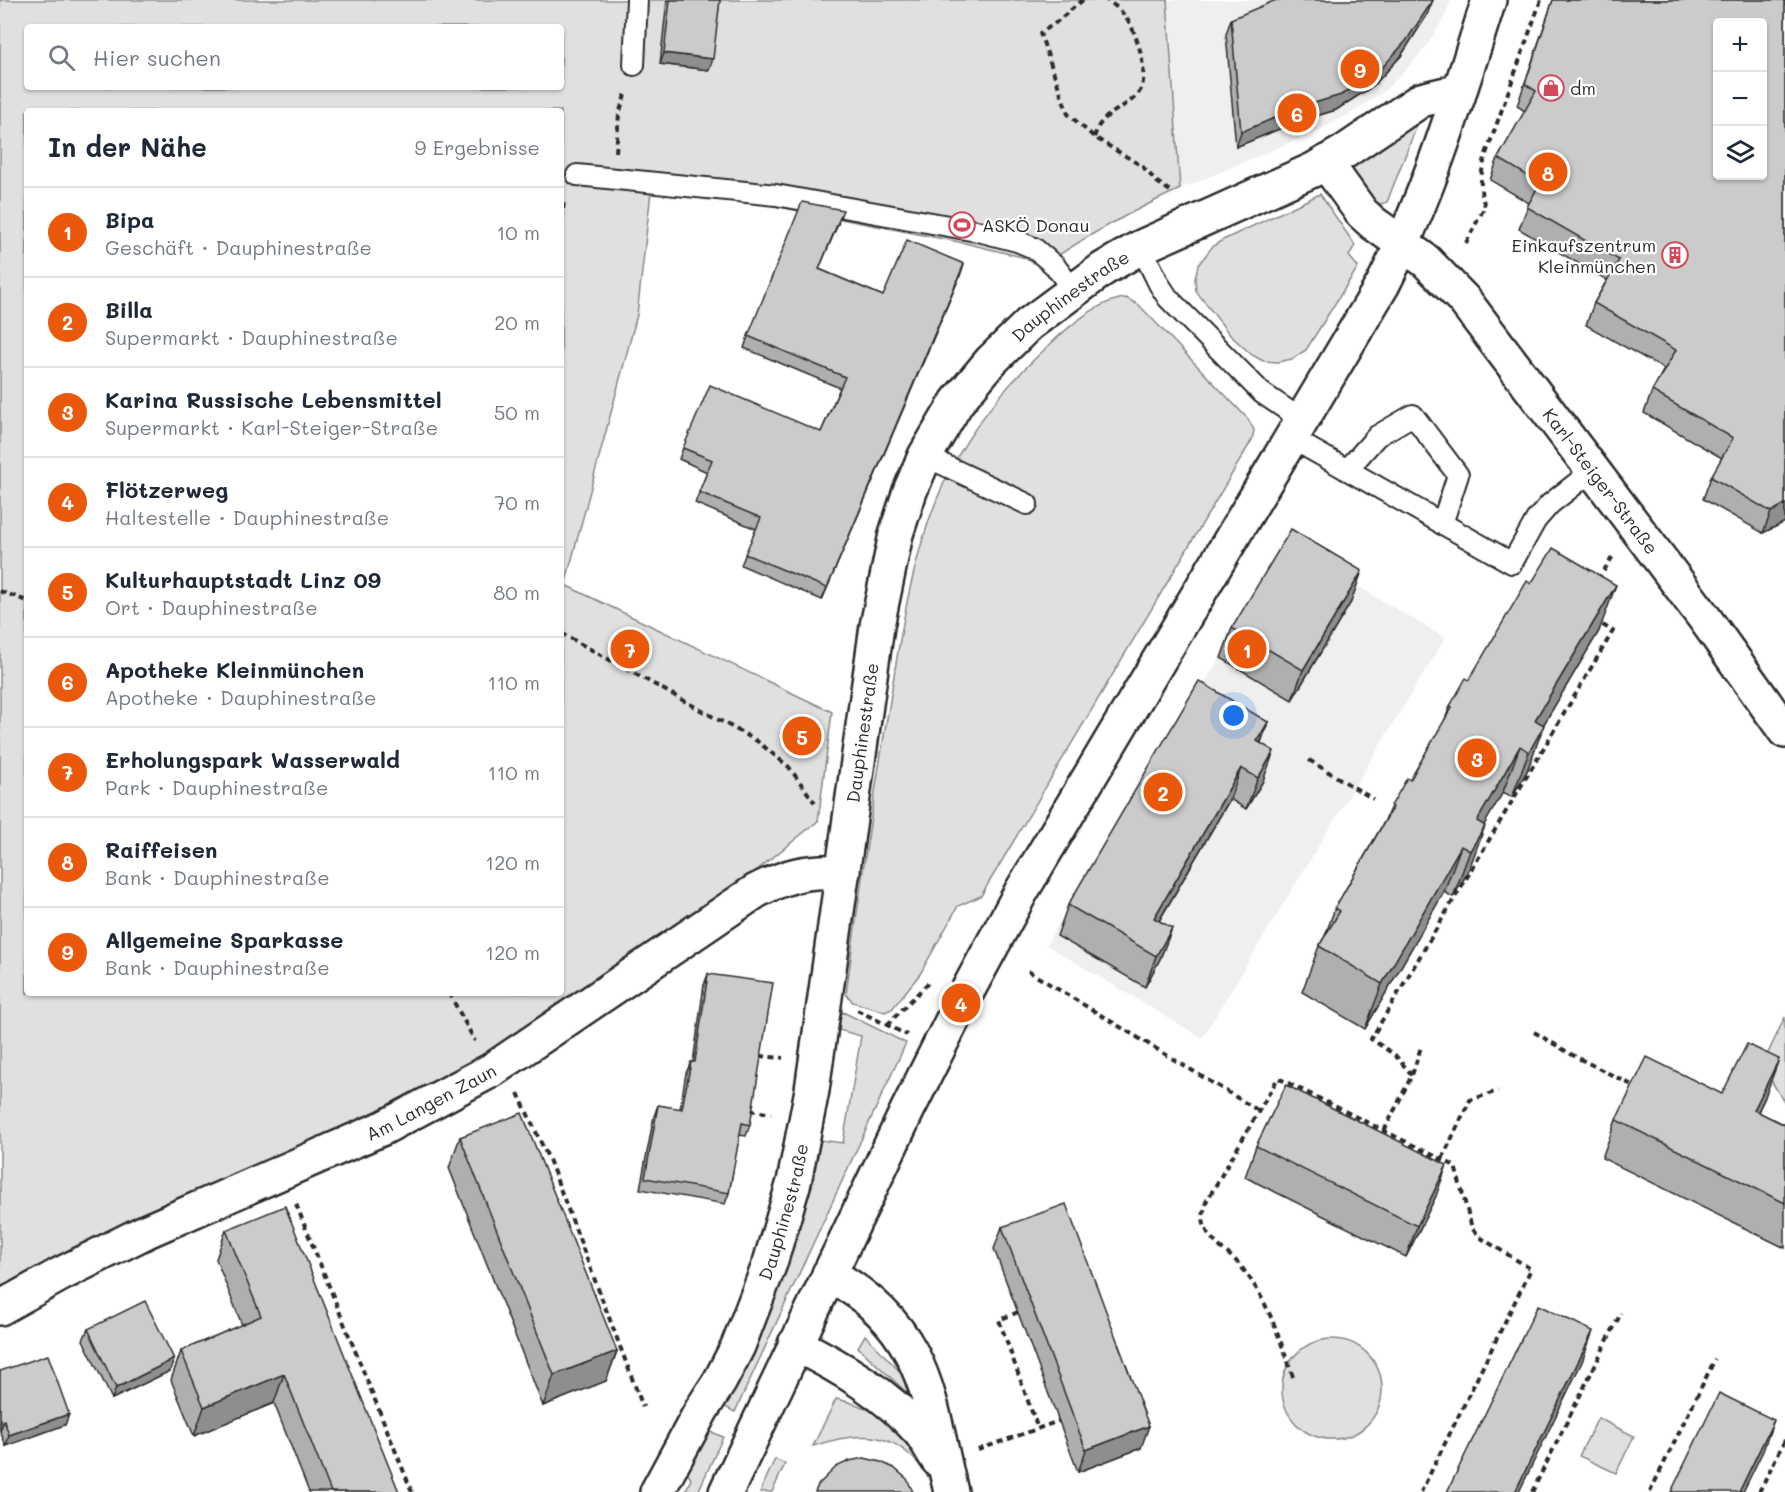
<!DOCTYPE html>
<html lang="de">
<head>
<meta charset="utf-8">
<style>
	:root { --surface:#fff; --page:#f6f6f7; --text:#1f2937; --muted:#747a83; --line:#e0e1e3; --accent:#ea580c }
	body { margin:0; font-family:Mali,sans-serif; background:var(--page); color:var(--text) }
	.controls { position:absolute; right:18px; top:18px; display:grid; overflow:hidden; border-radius:6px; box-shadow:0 2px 4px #0004 }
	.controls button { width:54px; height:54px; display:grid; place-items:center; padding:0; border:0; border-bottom:2px solid var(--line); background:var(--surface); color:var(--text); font:30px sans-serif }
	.you { position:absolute; left:1234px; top:716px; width:21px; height:21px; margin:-15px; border:4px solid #fff; border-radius:50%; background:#1a73e8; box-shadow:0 0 0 9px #1a73e833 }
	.badge { display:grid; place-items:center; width:39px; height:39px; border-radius:50%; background:var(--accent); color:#fff; font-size:20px; font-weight:700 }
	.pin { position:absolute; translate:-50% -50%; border:3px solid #fff; box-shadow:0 2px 6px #0006 }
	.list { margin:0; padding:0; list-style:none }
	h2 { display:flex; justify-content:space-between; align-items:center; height:78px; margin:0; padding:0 24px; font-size:26px }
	h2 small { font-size:20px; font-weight:400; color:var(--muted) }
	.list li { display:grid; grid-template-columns:39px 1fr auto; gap:18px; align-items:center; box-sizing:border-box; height:90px; padding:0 24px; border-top:2px solid var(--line) }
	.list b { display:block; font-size:22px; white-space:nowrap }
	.list p { margin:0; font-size:20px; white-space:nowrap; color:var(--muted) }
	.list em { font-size:20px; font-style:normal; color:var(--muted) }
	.icon { flex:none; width:33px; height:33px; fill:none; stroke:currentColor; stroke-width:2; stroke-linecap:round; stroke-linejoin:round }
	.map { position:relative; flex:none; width:1785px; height:1492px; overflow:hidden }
	.search { position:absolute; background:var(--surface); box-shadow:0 2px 4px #0004; left:24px; top:24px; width:540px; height:66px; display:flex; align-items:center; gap:15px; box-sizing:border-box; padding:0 21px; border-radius:6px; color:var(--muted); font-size:22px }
	.panel { position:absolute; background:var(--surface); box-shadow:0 2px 4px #0004; left:24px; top:108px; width:540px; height:888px; border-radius:6px }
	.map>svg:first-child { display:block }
	.built { fill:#efefef }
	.green { fill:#e0e0e0; stroke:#868686; stroke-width:1.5; fill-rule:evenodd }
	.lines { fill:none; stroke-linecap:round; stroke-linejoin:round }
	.service-casing { stroke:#2b2b2b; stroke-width:24 }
	.minor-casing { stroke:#2b2b2b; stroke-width:38 }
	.secondary-casing { stroke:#2b2b2b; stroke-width:38 }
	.path { stroke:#2b2b2b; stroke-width:4; stroke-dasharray:6 4.5; stroke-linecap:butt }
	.service { stroke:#fff; stroke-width:20 }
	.minor { stroke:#fff; stroke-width:33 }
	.secondary { stroke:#fff; stroke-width:33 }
	.wall { fill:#afafaf; stroke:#2b2b2b; stroke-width:1.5 }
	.shaded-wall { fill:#8e8e8e; stroke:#2b2b2b; stroke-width:1.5 }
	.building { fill:#cbcbcb; stroke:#2b2b2b; stroke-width:1.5; fill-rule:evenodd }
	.labels { text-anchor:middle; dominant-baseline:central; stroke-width:4.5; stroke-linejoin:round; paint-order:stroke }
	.poi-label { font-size:18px; fill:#2b2b2b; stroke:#fff; text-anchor:start }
	.street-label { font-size:18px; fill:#2b2b2b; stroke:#fff }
</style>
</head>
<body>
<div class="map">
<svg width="1785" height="1492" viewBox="0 0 1785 1492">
	<rect width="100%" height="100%" fill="#fff"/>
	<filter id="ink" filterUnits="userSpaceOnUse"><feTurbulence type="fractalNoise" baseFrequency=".0167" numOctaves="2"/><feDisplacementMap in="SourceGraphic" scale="12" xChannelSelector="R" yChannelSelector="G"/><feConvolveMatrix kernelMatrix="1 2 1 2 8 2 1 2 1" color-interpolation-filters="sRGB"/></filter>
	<g filter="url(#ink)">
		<g class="built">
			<path d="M 1167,0 L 1451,0 L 1444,18 L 1426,47 L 1406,70 L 1382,93 L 1353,112 L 1315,132 L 1180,189 Z"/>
			<path d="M 1288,545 L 1445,638 L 1202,1038 L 1046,945 Z"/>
		</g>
		<g class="green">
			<path d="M 0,0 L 1167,0 L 1180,189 C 1132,211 1084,237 1041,267 L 1026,258 L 969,244 L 754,202 L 651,192 L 637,315 L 565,585 L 832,712 L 818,821 L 752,874 L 623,967 L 516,1039 L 375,1117 L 74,1248 L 0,1287 ZM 27,27 L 561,27 L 561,87 L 27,87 ZM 27,111 L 561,111 L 561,993 L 27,993 Z"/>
			<path d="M 1415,122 L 1416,128 L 1387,202 L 1381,204 L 1375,202 L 1353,173 L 1352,163 Z"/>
			<path d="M 1320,194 L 1355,245 L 1349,256 L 1358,267 L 1306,350 L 1292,359 L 1278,362 L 1263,361 L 1252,355 L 1230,335 L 1196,291 L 1195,279 L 1198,265 L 1213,246 L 1221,241 Z"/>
			<path d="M 1126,298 L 1139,305 L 1248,419 L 1254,430 L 1252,440 L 981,896 L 958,906 L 920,974 L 892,1009 L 885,1012 L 853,1002 L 846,994 C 859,896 873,798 890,701 C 901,630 913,551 943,485 C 967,432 1004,387 1046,348 C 1066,329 1098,300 1126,298 Z"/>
			<path d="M 843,1012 L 906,1043 L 735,1412 L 723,1406 L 758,1337 L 797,1238 L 821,1140 L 843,1143 L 861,1036 L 839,1030 L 840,1016 Z"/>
			<path d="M 1785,1017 L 1785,1103 L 1762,1066 Z"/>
			<path d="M 865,1335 L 908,1380 L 919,1404 L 858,1347 Z"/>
			<circle cx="1332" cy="1389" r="50"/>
			<path d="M 836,1399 C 880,1407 913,1437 929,1478 C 898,1430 863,1430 813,1446 Z"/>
			<path d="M 1598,1418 L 1634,1436 L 1616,1473 L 1579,1456 Z"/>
			<path d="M 707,1430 L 723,1437 L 698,1492 L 685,1492 L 691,1479 L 685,1469 Z"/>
			<path d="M 775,1459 L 785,1464 L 772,1492 L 760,1492 Z"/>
		</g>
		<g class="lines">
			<g class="service-casing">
				<g id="service">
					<path d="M 634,65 L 637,0"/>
					<path d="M 577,175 L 776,195 L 982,232 L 1017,241 L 1034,248 L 1055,266 L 1073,290"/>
					<path d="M 1141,247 L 1159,284 L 1168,298 L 1262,393 L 1302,420"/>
					<path d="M 1291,438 L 1512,563 L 1536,520 L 1550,504 L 1592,471"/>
					<path d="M 925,456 L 1027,504"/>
					<path d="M 1347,470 L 1377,436 L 1413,415 L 1458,475 L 1442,524"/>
				</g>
			</g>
			<g class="minor-casing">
				<g id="minor">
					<path id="s1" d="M 1326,163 L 1362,213 L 1373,223 L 1426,261 L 1464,300 L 1703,616 L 1785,731"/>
					<path d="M 829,1274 C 926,1327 928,1395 951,1492"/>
					<path id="s2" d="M 0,1308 L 61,1274 L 147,1231 L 383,1128 L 492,1070 L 756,891 C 788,875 806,870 843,872"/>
					<path d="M 795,1344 C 841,1367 887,1394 921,1433 C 927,1441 932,1451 938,1460"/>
					<path id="s3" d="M 657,1492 L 702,1409 L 720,1381 L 738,1346 L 770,1263 L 794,1182 L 812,1090 L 877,626 L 896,534 L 910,491 L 925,456 L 957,402 L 991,361 L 1029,324 L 1103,269 L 1141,247 L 1315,169 L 1344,152 L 1421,100 L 1446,94 L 1458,97"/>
				</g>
			</g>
			<g class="secondary-casing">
				<path id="secondary" d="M 726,1492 L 907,1111 L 961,1003 L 1021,892 L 1383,284 C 1429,194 1458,97 1489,0"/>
			</g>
			<g class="path">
				<path d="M 1083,0 L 1054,24 L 1040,33 L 1068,114 L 1094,137 L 1142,166 L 1157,182 L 1173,193"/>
				<path d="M 1094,137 C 1096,133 1097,127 1100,124 C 1110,110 1130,106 1140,91 C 1150,74 1136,28 1124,15 C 1119,9 1112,3 1106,0"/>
				<path d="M 616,152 L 619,114 L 626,92"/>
				<path d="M 561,230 L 564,199"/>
				<path d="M 1466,243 L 1485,206 C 1478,188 1481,173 1486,154 L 1541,0"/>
				<path d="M 1598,580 L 1613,556"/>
				<path d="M 0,591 L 27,601"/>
				<path d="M 561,633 L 757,741 L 789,767 L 815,803"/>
				<path d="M 1309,760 L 1373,799"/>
				<path d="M 1028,971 L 1259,1111"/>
				<path d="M 449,993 L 475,1041"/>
				<path d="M 857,1010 L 907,1035"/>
				<path d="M 887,1025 L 929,982"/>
				<path d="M 1534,1032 L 1576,1057 L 1636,1087"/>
				<path d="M 760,1056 L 783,1058"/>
				<path d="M 1412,1075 L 1395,1055 L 1371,1039 L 1613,631 L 1597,622"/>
				<path d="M 518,1093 L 550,1162 L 643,1407"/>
				<path d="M 750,1110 L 771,1114"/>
				<path d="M 1384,1131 L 1412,1075 L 1421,1047"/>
				<path d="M 1442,1159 L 1470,1100 L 1498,1091"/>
				<path d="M 296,1204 L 412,1492"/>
				<path d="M 1018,1312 L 999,1320 L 1038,1429"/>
				<path d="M 1293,1377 C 1280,1339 1268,1301 1243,1269 C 1233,1255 1217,1248 1208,1233 C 1201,1222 1203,1214 1206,1202 L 1278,1078 L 1455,1166 L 1472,1228 L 1478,1236 L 1531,1269 L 1421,1492"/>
				<path d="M 978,1450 L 1059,1421"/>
				<path d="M 1532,1492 L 1621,1313"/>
				<path d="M 1650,1492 L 1715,1359"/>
				<path d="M 1759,1492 L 1785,1440"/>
			</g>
			<use href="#service" class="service"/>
			<use href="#minor" class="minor"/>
			<use href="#secondary" class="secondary"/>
		</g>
		<g class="wall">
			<path d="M 667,0 L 720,0 L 709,70 L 660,64 Z"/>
			<path d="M 1553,0 L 1785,0 L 1785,522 L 1763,533 L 1703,499 L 1711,477 L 1722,458 L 1644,413 L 1652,391 L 1664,369 L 1586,325 L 1594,303 L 1607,280 L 1519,229 L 1529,203 L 1490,180 L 1498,158 L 1525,111 L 1517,106 Z"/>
			<path d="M 1427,15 L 1401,56 L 1373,86 L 1336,110 L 1296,122 L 1236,147 L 1226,34 L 1231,19 Z"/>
			<path d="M 839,222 L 819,269 L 883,296 L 964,264 L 822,600 L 741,565 L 756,529 L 695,503 L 707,472 L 679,459 L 683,448 L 821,432 L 840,388 L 744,348 L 748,336 Z"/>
			<path d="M 1351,602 L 1292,700 L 1221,658 L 1232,628 Z"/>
			<path d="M 1599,631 L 1543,725 L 1527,771 L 1512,797 L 1503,792 L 1484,825 L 1468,872 L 1453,897 L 1444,892 L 1365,1029 L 1302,992 L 1319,946 L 1325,936 L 1335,908 L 1385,820 L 1391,806 L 1410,780 L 1444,722 L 1450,706 L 1469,680 Z"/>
			<path d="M 1268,722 L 1261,743 L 1263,781 L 1246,809 L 1230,799 L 1159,921 L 1172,928 L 1160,959 L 1145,987 L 1057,936 L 1068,905 Z"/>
			<path d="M 708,974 L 750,1125 L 746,1136 L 739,1135 L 729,1193 L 725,1204 L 640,1189 L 654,1116 L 658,1105 L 680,1109 L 686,1073 L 691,1062 L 693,1062 L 704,985 Z"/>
			<path d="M 1722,1094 L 1765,1097 L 1758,1112 L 1785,1125 L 1785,1248 L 1602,1158 L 1616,1120 Z"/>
			<path d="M 460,1137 L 617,1351 L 606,1381 L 543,1406 L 449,1168 Z"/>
			<path d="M 1256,1146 L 1436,1196 L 1406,1257 L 1245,1177 Z"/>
			<path d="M 1002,1227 L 1141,1448 L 1078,1472 L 994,1249 Z"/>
			<path d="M 226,1230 L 399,1492 L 309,1492 L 274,1403 L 194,1436 L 171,1380 L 181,1351 L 242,1325 L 216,1259 Z"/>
			<path d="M 88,1329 L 174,1359 L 170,1371 L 112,1399 L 83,1340 Z"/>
			<path d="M 0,1371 L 69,1414 L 65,1425 L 6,1446 L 0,1431 Z"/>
		</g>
		<g class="shaded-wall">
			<path d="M 1433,0 L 1427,15 L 1401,56 L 1373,86 L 1336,110 L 1296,122 L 1236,147 L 1241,132 Z"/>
			<path d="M 664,53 L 713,59 L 709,70 L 660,64 Z"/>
			<path d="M 964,264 L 960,276 L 822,600 L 827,588 Z"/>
			<path d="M 1785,504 L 1785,522 L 1763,533 L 1771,512 Z"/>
			<path d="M 1362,571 L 1351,602 L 1292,700 L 1303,670 Z"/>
			<path d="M 1616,585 L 1599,631 L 1528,751 L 1535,720 Z"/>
			<path d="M 1268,722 L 1257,752 L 1257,741 Z"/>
			<path d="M 1544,725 L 1527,771 L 1512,797 L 1529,752 Z"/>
			<path d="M 1520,746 L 1503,792 L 1469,851 L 1477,821 Z"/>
			<path d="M 1274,751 L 1263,781 L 1246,809 L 1258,778 Z"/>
			<path d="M 1241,768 L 1230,799 L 1143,948 L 1154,918 Z"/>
			<path d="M 1485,826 L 1468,872 L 1453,897 L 1470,851 Z"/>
			<path d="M 1461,846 L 1444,892 L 1365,1029 L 1382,984 Z"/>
			<path d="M 1172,928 L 1160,959 L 1145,987 L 1156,956 Z"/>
			<path d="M 1779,1059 L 1765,1097 L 1740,1148 L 1754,1110 Z"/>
			<path d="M 1447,1165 L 1436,1196 L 1406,1257 L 1417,1226 Z"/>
			<path d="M 1593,1331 L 1582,1362 L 1519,1492 L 1515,1492 Z"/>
			<path d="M 617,1351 L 606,1381 L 543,1406 L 554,1375 Z"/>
			<path d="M 174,1359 L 170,1371 L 112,1399 L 116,1388 Z"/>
			<path d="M 284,1374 L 274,1403 L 194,1436 L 204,1407 Z"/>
			<path d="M 69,1414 L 65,1425 L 6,1446 L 9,1435 Z"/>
			<path d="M 4,1420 L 0,1431 L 0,1422 Z"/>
			<path d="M 1774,1420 L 1763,1451 L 1743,1492 L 1739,1492 Z"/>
			<path d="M 1149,1426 L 1141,1448 L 1078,1472 L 1086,1450 Z"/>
		</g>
		<g class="building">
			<path d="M 670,0 L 720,0 L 713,59 L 664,53 Z"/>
			<path d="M 1276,0 L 1433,0 L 1406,41 L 1379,71 L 1341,95 L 1301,107 L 1241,132 L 1231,19 Z"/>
			<path d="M 1553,0 L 1785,0 L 1785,504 L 1771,512 L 1711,477 L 1733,438 L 1652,391 L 1676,350 L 1594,303 L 1619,260 L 1527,207 L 1540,183 L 1498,158 L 1536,91 L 1525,84 ZM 1718,22 L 1762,22 L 1762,176 L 1718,176 Z"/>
			<path d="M 802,202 L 843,210 L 819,269 L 883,296 L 907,240 L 964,264 L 827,588 L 745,554 L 761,518 L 699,492 L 712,460 L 683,448 L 710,385 L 821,432 L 845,377 L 748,336 Z"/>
			<path d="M 1291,529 L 1362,571 L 1303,670 L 1232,628 Z"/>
			<path d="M 1553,548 L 1616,585 L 1535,720 L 1544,725 L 1529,752 L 1520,746 L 1477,821 L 1485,826 L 1470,851 L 1461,846 L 1382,984 L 1319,946 L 1340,911 L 1335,908 L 1393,807 L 1391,806 L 1407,778 L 1410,780 L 1452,707 L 1450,706 L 1466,678 L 1469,680 L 1527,581 L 1531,584 Z"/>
			<path d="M 1199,681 L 1268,722 L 1257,741 L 1274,751 L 1258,778 L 1241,768 L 1154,918 L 1172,928 L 1156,956 L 1068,905 Z"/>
			<path d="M 708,974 L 773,983 L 750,1125 L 742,1123 L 729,1193 L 645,1178 L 658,1105 L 682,1109 L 691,1062 L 695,1062 Z"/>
			<path d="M 1747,1044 L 1779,1059 L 1754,1110 L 1785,1125 L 1785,1203 L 1616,1120 L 1647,1057 L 1722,1094 Z"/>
			<path d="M 1286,1085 L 1447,1165 L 1417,1226 L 1256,1146 Z"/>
			<path d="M 522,1113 L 617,1351 L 554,1375 L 460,1137 Z"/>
			<path d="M 1066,1204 L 1149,1426 L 1086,1450 L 1002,1227 Z"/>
			<path d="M 285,1206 L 399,1492 L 331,1492 L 284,1374 L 204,1407 L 181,1351 L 261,1316 L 226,1230 Z"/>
			<path d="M 145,1301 L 174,1359 L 116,1388 L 88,1329 Z"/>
			<path d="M 1538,1305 L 1593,1331 L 1515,1492 L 1447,1492 Z"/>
			<path d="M 48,1355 L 69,1414 L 9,1435 L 4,1420 L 0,1422 L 0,1371 Z"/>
			<path d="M 1719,1393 L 1774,1420 L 1739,1492 L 1671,1492 Z"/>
			<path d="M 864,1458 L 881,1462 L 894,1468 L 907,1479 L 913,1492 L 815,1492 L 818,1485 L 836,1467 L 849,1461 Z"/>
		</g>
	</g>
	<defs>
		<g id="shop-ring" transform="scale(1.35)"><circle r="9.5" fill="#fff" stroke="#d1495b" stroke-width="1.5"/><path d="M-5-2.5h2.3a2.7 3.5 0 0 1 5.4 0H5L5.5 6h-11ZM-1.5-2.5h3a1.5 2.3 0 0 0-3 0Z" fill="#d1495b"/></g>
		<g id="stadium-ring" transform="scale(1.35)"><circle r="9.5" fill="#fff" stroke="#d1495b" stroke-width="1.5"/><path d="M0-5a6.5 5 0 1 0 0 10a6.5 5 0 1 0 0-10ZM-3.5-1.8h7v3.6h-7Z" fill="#d1495b"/></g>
		<g id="building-ring" transform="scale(1.35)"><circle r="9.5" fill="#fff" stroke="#d1495b" stroke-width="1.5"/><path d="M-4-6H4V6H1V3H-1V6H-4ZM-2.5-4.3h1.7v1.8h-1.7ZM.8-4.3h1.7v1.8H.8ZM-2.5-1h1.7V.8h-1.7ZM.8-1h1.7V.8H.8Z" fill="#d1495b"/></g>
	</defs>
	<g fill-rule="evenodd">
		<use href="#shop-ring" x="1551" y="88"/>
		<use href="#stadium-ring" x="962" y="225"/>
		<use href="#building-ring" x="1675" y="255"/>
	</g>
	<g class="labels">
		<g class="poi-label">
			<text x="1570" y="88">dm</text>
			<text x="982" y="225">ASKÖ Donau</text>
			<text x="1656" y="245" text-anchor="end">Einkaufszentrum<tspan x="1656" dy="21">Kleinmünchen</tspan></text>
		</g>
		<g class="street-label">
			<text stroke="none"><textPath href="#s3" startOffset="1299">Dauphinestraße</textPath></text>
			<text stroke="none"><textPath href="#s1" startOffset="423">Karl-Steiger-Straße</textPath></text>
			<text stroke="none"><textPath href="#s3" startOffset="795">Dauphinestraße</textPath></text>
			<text stroke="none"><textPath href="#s2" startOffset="478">Am Langen Zaun</textPath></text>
			<text stroke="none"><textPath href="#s3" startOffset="309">Dauphinestraße</textPath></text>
		</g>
	</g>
</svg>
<div class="controls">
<button>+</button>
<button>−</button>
<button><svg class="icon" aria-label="layers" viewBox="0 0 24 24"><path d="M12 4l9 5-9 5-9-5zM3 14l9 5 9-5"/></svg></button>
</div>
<div class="you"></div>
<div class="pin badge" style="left:1247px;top:649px">1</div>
<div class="pin badge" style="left:1163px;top:792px">2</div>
<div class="pin badge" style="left:1477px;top:758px">3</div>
<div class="pin badge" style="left:961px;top:1003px">4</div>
<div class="pin badge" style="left:802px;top:736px">5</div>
<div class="pin badge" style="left:1297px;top:113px">6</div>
<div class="pin badge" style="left:630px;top:649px">7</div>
<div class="pin badge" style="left:1548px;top:172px">8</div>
<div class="pin badge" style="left:1360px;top:69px">9</div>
<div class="search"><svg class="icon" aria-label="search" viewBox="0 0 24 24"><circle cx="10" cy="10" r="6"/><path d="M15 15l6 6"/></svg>Hier suchen</div>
<section class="panel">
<h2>In der Nähe<small>9 Ergebnisse</small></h2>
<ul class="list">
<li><span class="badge">1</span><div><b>Bipa</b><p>Geschäft · Dauphinestraße</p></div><em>10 m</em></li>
<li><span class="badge">2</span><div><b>Billa</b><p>Supermarkt · Dauphinestraße</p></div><em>20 m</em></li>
<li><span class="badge">3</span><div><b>Karina Russische Lebensmittel</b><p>Supermarkt · Karl-Steiger-Straße</p></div><em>50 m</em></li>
<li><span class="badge">4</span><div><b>Flötzerweg</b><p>Haltestelle · Dauphinestraße</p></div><em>70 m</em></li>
<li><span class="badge">5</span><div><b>Kulturhauptstadt Linz 09</b><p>Ort · Dauphinestraße</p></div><em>80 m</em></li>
<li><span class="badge">6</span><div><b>Apotheke Kleinmünchen</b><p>Apotheke · Dauphinestraße</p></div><em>110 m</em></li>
<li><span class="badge">7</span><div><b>Erholungspark Wasserwald</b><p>Park · Dauphinestraße</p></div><em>110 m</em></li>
<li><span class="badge">8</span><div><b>Raiffeisen</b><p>Bank · Dauphinestraße</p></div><em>120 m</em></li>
<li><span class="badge">9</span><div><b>Allgemeine Sparkasse</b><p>Bank · Dauphinestraße</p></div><em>120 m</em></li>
</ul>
</section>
</div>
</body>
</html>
